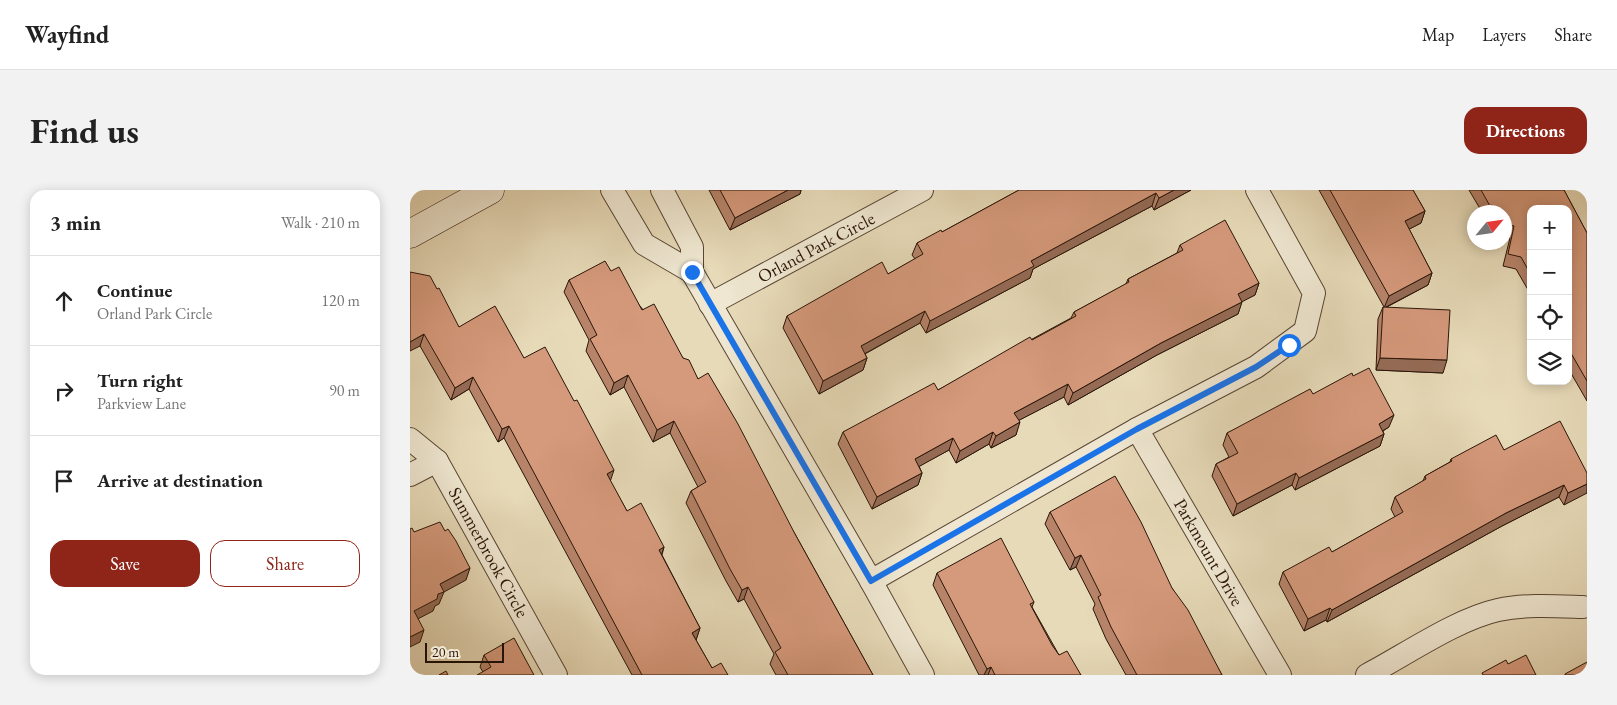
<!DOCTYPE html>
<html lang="en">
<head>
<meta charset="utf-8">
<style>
	:root { --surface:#fff; --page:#f2f2f2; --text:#222; --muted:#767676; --line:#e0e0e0; --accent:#8f2418 }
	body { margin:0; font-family:"EB Garamond",serif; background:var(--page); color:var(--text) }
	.controls { position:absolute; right:15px; top:15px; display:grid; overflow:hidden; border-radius:10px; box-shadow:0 2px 12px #0003 }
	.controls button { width:45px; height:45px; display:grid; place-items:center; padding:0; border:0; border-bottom:1px solid var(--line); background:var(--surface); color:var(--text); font:25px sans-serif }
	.compass { position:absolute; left:1057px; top:15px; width:45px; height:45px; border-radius:50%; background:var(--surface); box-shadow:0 2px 12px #0003; rotate:61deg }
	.scale { position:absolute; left:15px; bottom:12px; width:79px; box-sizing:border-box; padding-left:5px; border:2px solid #291508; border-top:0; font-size:14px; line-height:18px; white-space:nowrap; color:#291508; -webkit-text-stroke:4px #efe7d1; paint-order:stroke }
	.stop { position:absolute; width:15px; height:15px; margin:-11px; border:4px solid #1a73e8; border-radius:50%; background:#fff }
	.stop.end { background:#1a73e8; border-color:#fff; box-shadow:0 1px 5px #0008 }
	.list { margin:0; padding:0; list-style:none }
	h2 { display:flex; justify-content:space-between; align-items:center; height:65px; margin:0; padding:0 20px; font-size:21px }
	h2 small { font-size:16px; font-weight:400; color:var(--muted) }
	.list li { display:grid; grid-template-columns:32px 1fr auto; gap:15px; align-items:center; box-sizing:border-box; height:90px; padding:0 20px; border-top:1px solid var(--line) }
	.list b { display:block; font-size:19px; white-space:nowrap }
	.list p { margin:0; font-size:16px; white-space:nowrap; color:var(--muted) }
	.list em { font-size:16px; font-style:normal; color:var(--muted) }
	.actions { display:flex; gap:10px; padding:15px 20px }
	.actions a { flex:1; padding:11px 0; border:1px solid var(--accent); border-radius:15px; text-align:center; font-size:18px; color:var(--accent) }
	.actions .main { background:var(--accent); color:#fff }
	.icon { flex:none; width:28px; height:28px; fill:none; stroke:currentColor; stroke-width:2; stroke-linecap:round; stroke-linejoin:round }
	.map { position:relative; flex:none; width:1177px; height:485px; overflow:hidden; border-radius:15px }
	header { display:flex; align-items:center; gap:30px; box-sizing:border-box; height:70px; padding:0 25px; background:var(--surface); border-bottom:1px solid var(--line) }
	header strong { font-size:24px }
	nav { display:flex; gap:28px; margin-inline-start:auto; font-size:18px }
	.intro { display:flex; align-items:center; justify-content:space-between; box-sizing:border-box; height:120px; padding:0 30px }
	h1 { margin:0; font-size:35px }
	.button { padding:12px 22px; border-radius:15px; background:var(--accent); color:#fff; font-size:18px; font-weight:700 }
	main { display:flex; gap:30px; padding:0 30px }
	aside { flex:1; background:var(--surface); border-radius:15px; box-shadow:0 2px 12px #0003 }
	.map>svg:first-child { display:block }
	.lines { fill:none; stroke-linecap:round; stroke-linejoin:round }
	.minor-casing { stroke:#584634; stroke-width:24 }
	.secondary-casing { stroke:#291508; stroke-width:29 }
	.minor { stroke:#efe7d1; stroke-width:22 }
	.secondary { stroke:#efe7d1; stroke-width:28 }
	.wall { fill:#b7846a; stroke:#291508 }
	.shaded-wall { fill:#956b56; stroke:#291508 }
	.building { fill:#d5997b; stroke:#291508 }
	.route { stroke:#1a73e8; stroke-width:6 }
	.labels { text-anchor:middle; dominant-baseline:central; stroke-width:4; stroke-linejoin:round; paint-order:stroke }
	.street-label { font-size:18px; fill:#291508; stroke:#efe7d1 }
</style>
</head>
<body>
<header>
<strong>Wayfind</strong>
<nav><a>Map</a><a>Layers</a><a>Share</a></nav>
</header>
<div class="intro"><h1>Find us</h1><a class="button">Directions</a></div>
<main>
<aside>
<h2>3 min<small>Walk · 210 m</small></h2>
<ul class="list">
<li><svg class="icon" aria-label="ahead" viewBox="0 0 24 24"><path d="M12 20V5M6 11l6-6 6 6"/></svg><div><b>Continue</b><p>Orland Park Circle</p></div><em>120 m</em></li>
<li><svg class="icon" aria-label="right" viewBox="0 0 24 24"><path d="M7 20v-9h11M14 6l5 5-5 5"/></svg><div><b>Turn right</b><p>Parkview Lane</p></div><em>90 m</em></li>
<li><svg class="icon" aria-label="arrive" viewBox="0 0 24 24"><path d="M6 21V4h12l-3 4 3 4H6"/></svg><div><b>Arrive at destination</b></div></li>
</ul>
<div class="actions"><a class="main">Save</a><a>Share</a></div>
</aside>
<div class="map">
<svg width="1177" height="485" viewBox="0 0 1177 485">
	<rect width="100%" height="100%" fill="#e7dab8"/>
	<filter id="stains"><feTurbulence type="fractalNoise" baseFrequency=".004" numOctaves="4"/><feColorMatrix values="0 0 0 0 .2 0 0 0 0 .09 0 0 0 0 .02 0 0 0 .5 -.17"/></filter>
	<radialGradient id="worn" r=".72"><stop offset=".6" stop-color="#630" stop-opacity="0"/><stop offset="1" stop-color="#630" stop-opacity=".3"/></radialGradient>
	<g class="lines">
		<g class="minor-casing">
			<g id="minor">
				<path d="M 202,0 L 234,54 L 282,82 L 461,391 L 513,485"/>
				<path d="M 252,0 L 282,57 L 282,82"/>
				<path d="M 300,114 L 512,0"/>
				<path d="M 727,239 L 870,485"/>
				<path d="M 0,249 L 27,271 L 146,485"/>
				<path d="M 0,285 L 27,271"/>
				<path d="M 461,391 L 727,239 L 846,177 L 895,141 L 904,103 L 847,0"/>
				<path d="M 957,485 C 995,465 1047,429 1088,420 C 1116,414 1145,416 1173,417"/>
			</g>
		</g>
		<g class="secondary-casing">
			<path id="secondary" d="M 0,44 L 80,0"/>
		</g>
		<use href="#minor" class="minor"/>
		<use href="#secondary" class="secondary"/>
	</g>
	<g class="wall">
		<path d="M 299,0 L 391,0 L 390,4 L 320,40 Z"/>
		<path d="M 609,0 L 781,0 L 744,20 L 742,16 L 623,79 L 620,88 L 516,143 L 510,133 L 455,164 L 457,168 L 453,180 L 409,204 L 373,138 L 377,126 L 478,84 L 505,69 L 502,65 L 507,53 L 532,42 Z"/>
		<path d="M 909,0 L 1003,0 L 1015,21 L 1011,33 L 999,39 L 1022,83 L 1018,95 L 977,117 L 1033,183 L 966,180 L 968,129 L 973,117 L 974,117 Z"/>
		<path d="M 1059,0 L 1154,0 L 1177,43 L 1177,211 L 1158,178 L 1158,19 L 1121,19 L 1121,105 L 1106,79 L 1093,76 L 1100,48 L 1094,47 L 1094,22 L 1072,22 Z"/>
		<path d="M 770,55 L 849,93 L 845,105 L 832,111 L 828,124 L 747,165 L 658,215 L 654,207 L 609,230 L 606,245 L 581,258 L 579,254 L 546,273 L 539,260 L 509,276 L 512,283 L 508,295 L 462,319 L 428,254 L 433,242 L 528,200 L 661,128 L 664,122 L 716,94 L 718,89 L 767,63 Z"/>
		<path d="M 201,81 L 273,168 L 288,189 L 385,344 L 463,485 L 366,485 L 360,474 L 364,464 L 334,409 L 328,412 L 316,391 L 276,313 L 281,301 L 288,297 L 260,243 L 243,252 L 214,197 L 200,205 L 176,161 L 179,150 L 154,102 L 159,90 Z"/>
		<path d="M 0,82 L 49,137 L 114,168 L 200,291 L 217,321 L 254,357 L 252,365 L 290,438 L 286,450 L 302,478 L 318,485 L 222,485 L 94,248 L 88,252 L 59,199 L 41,210 L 10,156 Z"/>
		<path d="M 903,204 L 979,237 L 973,241 L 974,244 L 970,256 L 885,300 L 882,295 L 823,326 L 802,286 L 806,274 L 819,267 L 813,255 L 817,243 Z"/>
		<path d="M 1094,260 L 1177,283 L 1154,315 L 1149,307 L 1092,336 L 917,432 L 916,430 L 894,441 L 869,394 L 873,382 L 922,362 L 985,327 L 981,319 L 985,307 L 1013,291 L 1015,286 L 1040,272 L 1041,269 Z"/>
		<path d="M 640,322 L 762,398 L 812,485 L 716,485 L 696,449 L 683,419 L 685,414 L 666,377 L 660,380 L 635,334 Z"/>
		<path d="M 527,383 L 624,412 L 622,417 L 649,465 L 671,485 L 569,485 L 523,395 Z"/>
		<path d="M 74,465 L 124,485 L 73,482 L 70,477 Z"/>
	</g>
	<g class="shaded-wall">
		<path d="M 378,0 L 391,0 L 390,4 L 320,40 L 325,28 Z"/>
		<path d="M 764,0 L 781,0 L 744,20 L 749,8 Z"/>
		<path d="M 746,3 L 742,16 L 623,79 L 620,88 L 516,143 L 520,131 L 621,71 Z"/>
		<path d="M 1082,15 L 1079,22 L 1077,22 L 1080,16 Z"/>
		<path d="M 1015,21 L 1011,33 L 990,44 L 995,31 Z"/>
		<path d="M 1022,83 L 1018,95 L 974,118 L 979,106 Z"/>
		<path d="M 849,93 L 845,105 L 824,116 L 828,104 Z"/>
		<path d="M 832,112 L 828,124 L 747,165 L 658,215 L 663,203 L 751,153 Z"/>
		<path d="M 515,121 L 510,133 L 447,168 L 451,156 Z"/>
		<path d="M 14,144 L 10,156 L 0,161 L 0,152 Z"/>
		<path d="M 457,168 L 453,180 L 409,204 L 413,191 Z"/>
		<path d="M 970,168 L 1037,170 L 1033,183 L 966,180 Z"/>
		<path d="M 218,185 L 214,197 L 200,205 L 204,193 Z"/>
		<path d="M 63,187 L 59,199 L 41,210 L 45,198 Z"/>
		<path d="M 658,194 L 654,207 L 600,235 L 604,223 Z"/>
		<path d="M 984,225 L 979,237 L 964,246 L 969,234 Z"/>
		<path d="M 264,231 L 260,243 L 243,252 L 247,240 Z"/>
		<path d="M 610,232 L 606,245 L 581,258 L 586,246 Z"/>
		<path d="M 99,236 L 94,248 L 88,252 L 92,239 Z"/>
		<path d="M 583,242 L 579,254 L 546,273 L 550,261 Z"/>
		<path d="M 974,244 L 970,256 L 885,300 L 889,288 Z"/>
		<path d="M 543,248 L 539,260 L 501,281 L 505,269 Z"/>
		<path d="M 204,280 L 200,292 L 197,284 Z"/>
		<path d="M 512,283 L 508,295 L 462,319 L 467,307 Z"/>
		<path d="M 886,283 L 882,295 L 823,326 L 827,314 Z"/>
		<path d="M 1177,294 L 1177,303 L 1154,315 L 1158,303 Z"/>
		<path d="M 1154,295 L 1149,307 L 1092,336 L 917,432 L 922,420 L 1096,323 Z"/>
		<path d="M 254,357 L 250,369 L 249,360 Z"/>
		<path d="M 671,365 L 666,377 L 660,380 L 665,368 Z"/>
		<path d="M 60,378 L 56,390 L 34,402 L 29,414 L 25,416 L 23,421 L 0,433 L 4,421 L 30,394 Z"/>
		<path d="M 338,397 L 334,409 L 328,412 L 332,400 Z"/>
		<path d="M 920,418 L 916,430 L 894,441 L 898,429 Z"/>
		<path d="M 290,438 L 286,450 L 282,443 Z"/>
		<path d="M 14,440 L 10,452 L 0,457 L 0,447 Z"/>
		<path d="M 581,477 L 578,485 L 574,485 L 577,479 Z"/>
	</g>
	<g class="building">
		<path d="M 310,0 L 378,0 L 325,28 Z"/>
		<path d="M 609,0 L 764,0 L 749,8 L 746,3 L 621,71 L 624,76 L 520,131 L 515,121 L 451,156 L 457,168 L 413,191 L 377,126 L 472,72 L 478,84 L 513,64 L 507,53 L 531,40 L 532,42 Z"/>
		<path d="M 920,0 L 1003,0 L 1015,21 L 995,31 L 1022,83 L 979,106 Z"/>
		<path d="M 1071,0 L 1154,0 L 1177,43 L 1177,191 L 1158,158 L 1158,19 L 1121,19 L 1121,85 L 1111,67 L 1098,64 L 1104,36 L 1094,34 L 1094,22 L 1085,22 L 1082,15 L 1080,16 Z"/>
		<path d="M 815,30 L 849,93 L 828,104 L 832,112 L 751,153 L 663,203 L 658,194 L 604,223 L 610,232 L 586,246 L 583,242 L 550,261 L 543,248 L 505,269 L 512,283 L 467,307 L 433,242 L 524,193 L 528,200 L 620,147 L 622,150 L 666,126 L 664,122 L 719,92 L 718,89 L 773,60 L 770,55 Z"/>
		<path d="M 195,71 L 201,81 L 209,77 L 232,120 L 244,114 L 273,168 L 279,170 L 288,189 L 298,183 L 328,234 L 385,344 L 463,485 L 378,485 L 365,462 L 371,458 L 338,397 L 332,400 L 320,379 L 281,301 L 296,292 L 264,231 L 247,240 L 218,185 L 204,193 L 180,149 L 187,145 L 159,90 Z"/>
		<path d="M 0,82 L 20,86 L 27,99 L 29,98 L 49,137 L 85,116 L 114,168 L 135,157 L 164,211 L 167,210 L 204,280 L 197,284 L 217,321 L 231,313 L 254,357 L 249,360 L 290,438 L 282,443 L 302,478 L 311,473 L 318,485 L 232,485 L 99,236 L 92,239 L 63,187 L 45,198 L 14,144 L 0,152 Z"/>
		<path d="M 973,117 L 1040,120 L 1037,170 L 970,168 Z"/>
		<path d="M 959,178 L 984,225 L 969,234 L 974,244 L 889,288 L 886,283 L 827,314 L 806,274 L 828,263 L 817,243 L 900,199 L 903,204 L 942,183 L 943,186 Z"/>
		<path d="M 1150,231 L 1177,283 L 1177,294 L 1158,303 L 1154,295 L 1096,323 L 922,420 L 920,418 L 898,429 L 873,382 L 919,357 L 922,362 L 993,322 L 985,307 L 1016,289 L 1015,286 L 1042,271 L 1041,269 L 1086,245 L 1094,260 Z"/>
		<path d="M 705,286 L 731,332 L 762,398 L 778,420 L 812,485 L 727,485 L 701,437 L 688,407 L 691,405 L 671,365 L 665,368 L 640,322 Z"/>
		<path d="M 30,332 L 35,341 L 38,339 L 46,351 L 60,378 L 30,394 L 34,402 L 28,404 L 27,409 L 4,421 L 14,440 L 0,447 L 0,339 L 2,338 L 4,342 Z"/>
		<path d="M 591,348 L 624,412 L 620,414 L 642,455 L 649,465 L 657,461 L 671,485 L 585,485 L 581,477 L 577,479 L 527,383 Z"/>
		<path d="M 104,448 L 124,485 L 67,485 L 81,477 L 74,465 Z"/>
		<path d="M 1116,465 L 1126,485 L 1073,485 L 1072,483 L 1096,470 L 1098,474 Z"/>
		<path d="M 1177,472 L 1177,485 L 1155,485 L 1155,484 Z"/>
		<path d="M 36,481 L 38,485 L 29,485 Z"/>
	</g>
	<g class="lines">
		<path class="route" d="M 282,82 L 461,391 L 727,239 L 846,177 L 879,155"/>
	</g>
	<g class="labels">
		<g class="street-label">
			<text transform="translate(406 57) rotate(-28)">Orland Park Circle</text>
			<text transform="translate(79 362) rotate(61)">Summerbrook Circle</text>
			<text transform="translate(799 362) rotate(60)">Parkmount Drive</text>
		</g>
	</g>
	<rect width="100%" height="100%" filter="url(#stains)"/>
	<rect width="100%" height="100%" fill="url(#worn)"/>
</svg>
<div class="controls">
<button>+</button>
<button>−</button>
<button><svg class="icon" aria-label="locate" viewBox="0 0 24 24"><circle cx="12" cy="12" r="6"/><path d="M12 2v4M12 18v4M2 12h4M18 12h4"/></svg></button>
<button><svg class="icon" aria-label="layers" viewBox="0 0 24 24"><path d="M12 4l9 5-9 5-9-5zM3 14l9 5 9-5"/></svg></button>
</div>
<svg class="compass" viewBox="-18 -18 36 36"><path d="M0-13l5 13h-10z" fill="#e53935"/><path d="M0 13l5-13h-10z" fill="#767676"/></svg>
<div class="scale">20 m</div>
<div class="stop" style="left:879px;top:155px"></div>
<div class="stop end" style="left:282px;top:82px"></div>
</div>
</main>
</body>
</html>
